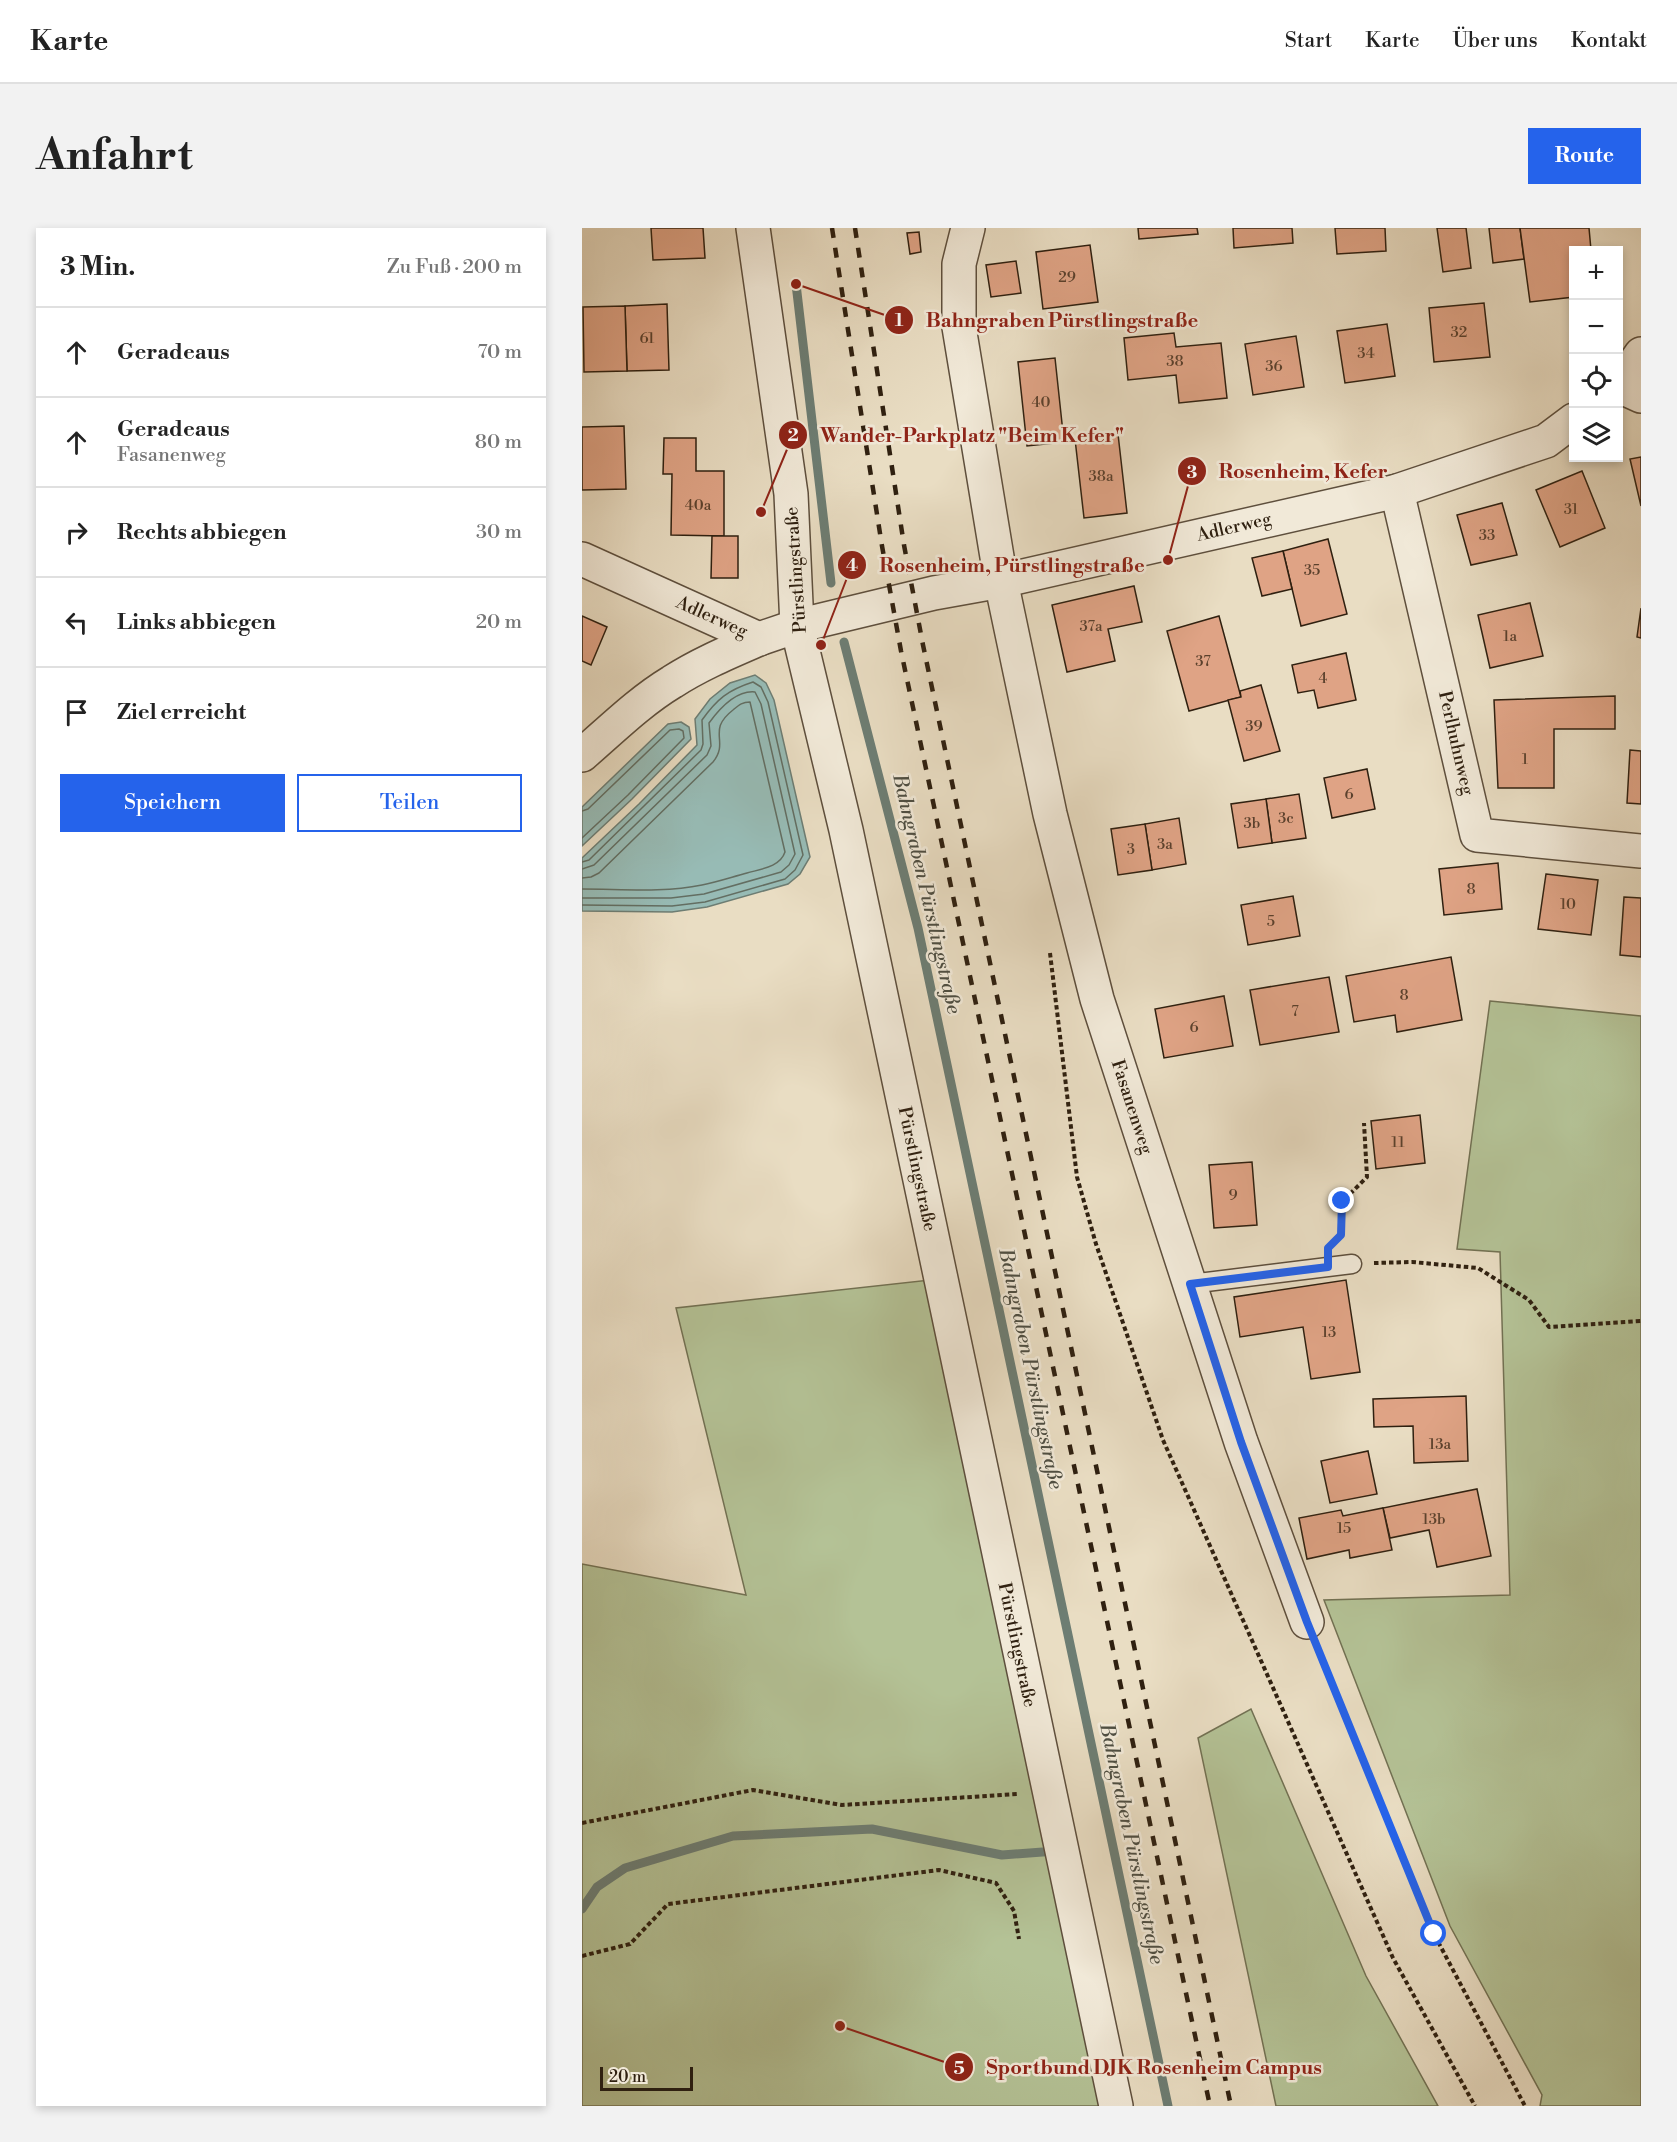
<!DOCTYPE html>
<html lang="de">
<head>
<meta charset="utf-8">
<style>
	:root { --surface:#fff; --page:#f2f2f2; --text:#222; --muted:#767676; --line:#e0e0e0; --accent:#2563eb }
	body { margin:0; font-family:"Libre Bodoni",serif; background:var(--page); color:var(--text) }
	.controls { position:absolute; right:18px; top:18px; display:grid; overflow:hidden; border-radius:0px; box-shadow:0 3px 9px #0003 }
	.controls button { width:54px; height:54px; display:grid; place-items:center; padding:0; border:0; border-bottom:2px solid var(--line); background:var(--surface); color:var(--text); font:30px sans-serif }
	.scale { position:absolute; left:18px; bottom:15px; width:93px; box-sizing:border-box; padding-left:6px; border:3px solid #2f2010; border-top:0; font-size:16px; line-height:21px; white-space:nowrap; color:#2f2010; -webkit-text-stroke:4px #f1e9d8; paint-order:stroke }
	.stop { position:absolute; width:18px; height:18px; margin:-14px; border:4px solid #2563eb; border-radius:50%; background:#fff }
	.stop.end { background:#2563eb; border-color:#fff; box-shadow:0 2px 6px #0008 }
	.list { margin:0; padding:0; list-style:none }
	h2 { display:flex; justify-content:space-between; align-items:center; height:78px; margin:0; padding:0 24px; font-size:26px }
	h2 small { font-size:20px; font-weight:400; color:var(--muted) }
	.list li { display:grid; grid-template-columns:39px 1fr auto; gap:18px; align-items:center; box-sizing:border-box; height:90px; padding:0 24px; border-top:2px solid var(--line) }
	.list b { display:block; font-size:22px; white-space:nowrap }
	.list p { margin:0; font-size:20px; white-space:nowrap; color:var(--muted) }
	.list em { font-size:20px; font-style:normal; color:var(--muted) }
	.actions { display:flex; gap:12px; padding:18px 24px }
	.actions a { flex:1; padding:14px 0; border:2px solid var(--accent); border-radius:0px; text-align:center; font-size:21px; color:var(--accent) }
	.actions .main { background:var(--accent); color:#fff }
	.icon { flex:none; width:33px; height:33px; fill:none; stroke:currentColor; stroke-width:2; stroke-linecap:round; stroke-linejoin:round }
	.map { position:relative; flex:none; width:1059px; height:1878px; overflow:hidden; border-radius:0px }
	header { display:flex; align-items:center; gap:36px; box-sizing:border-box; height:84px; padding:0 30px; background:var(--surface); border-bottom:2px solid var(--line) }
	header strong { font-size:28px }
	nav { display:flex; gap:33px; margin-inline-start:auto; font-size:21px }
	.intro { display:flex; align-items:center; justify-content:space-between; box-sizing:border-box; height:144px; padding:0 36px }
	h1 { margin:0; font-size:42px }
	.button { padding:15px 27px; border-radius:0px; background:var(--accent); color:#fff; font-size:21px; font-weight:700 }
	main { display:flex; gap:36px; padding:0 36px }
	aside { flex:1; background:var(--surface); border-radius:0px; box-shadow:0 3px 9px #0003 }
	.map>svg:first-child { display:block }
	.green { fill:#b4c296; stroke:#727153; stroke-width:1.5 }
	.water { fill:#97bbb5; stroke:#6d7d73; stroke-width:1.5 }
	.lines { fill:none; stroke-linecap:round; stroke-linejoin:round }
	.shore { stroke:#636e62; stroke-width:1.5 }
	.stream { stroke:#6d7d73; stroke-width:9 }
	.building { fill:#dfa385; stroke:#2f2010; stroke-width:1.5 }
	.service-casing { stroke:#5e4f3d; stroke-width:21 }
	.minor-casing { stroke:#5e4f3d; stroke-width:36 }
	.path { stroke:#2f2010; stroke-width:4; stroke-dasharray:4.5 3; stroke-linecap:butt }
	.service { stroke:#f1e9d8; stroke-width:18 }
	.minor { stroke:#f1e9d8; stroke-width:33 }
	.rail { stroke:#2f2010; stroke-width:4.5; stroke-dasharray:10 10; stroke-linecap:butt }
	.route { stroke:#2563eb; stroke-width:8 }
	.labels { text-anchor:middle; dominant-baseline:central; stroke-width:5; stroke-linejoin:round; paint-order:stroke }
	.number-label { font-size:15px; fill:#5b412d }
	.street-label { font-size:18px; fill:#2f2010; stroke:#f1e9d8 }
	.water-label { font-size:20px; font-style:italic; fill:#4e4e42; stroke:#f1e9d8 }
	.leader { fill:none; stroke:#8f2418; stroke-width:2 }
	.callout-dot { fill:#8f2418; stroke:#f1e9d8; stroke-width:2 }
	.mark-label { font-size:18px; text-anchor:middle; font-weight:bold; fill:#fff }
	.callout-label { font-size:20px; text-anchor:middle; font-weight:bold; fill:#8f2418; stroke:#f1e9d8; stroke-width:5; stroke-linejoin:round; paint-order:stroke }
</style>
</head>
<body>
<header>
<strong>Karte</strong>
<nav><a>Start</a><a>Karte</a><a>Über uns</a><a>Kontakt</a></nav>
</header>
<div class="intro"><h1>Anfahrt</h1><a class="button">Route</a></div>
<main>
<aside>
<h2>3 Min.<small>Zu Fuß · 200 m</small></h2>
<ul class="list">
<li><svg class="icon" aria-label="ahead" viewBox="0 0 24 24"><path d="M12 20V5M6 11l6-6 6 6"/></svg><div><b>Geradeaus</b></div><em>70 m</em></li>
<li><svg class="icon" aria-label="ahead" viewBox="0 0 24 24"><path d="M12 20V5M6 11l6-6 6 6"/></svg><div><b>Geradeaus</b><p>Fasanenweg</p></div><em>80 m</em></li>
<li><svg class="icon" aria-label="right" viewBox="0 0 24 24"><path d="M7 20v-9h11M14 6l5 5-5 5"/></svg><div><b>Rechts abbiegen</b></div><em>30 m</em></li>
<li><svg class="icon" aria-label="left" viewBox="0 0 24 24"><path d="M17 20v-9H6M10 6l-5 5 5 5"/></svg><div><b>Links abbiegen</b></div><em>20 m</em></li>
<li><svg class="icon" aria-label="arrive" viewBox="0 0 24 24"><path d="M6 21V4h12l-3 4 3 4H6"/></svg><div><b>Ziel erreicht</b></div></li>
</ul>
<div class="actions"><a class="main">Speichern</a><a>Teilen</a></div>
</aside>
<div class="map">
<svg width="1059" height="1878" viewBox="0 0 1059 1878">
	<rect width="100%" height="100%" fill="#e9ddc3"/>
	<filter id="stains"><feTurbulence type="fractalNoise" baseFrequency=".00333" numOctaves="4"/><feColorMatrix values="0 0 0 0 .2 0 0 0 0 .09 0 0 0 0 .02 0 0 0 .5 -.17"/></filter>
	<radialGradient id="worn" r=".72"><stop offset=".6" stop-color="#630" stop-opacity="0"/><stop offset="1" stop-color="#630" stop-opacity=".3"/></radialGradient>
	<g class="green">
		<path d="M 908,773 L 1059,788 L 1059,1878 L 958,1878 L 960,1867 L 868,1698 L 742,1372 L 928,1367 L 918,1024 L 875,1021 Z"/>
		<path d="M 357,1051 L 534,1878 L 0,1878 L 0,1336 L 164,1367 L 94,1080 Z"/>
		<path d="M 669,1481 L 784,1748 L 856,1878 L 694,1878 L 616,1510 Z"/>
	</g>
	<g class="water">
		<path d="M 173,447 L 184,455 L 192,472 L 228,629 L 218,646 L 206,656 L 125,679 L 90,684 L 0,683 L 0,630 L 57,576 L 115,517 L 113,491 L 128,471 L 148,455 Z"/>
		<path d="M 99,494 L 107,499 L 109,511 L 50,571 L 0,618 L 0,579 L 86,496 Z"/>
	</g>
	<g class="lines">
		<g class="shore">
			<path d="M 0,583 L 6,581 L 88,502 L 97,501 L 101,503 L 102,510 L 46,567 L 0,610"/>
			<path d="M 0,634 L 7,632 L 119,522 L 121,516 L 120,492 C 135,471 146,462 171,454 L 179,459 L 186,474 L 221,627 L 213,642 L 203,651 L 123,674 L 90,678 L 0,677"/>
			<path d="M 0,641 L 12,637 L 125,527 L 129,518 L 127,495 C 138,480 154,462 173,464 L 179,476 L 213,626 L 207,637 L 199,644 L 122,666 L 89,670 L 0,670"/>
			<path d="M 0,650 L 9,649 L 17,645 L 131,534 C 148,513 124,503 151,482 C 157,477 160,474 168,474 L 203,624 C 198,639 179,641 165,645 C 150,649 135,654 120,657 C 81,665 40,661 0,661"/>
		</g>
		<g class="stream">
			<path d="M 214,56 L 249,355"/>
			<path d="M 262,414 L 336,700 L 586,1878"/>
			<path d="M 0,1681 L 15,1659 L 43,1640 L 151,1608 L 290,1601 L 420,1627 L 474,1623"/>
		</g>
	</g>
	<g class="building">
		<path d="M 69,0 L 121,0 L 123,30 L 71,32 Z"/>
		<path d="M 556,0 L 615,0 L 616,6 L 557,11 Z"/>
		<path d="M 651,0 L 710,0 L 711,15 L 652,20 Z"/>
		<path d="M 753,0 L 803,0 L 804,23 L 755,26 Z"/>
		<path d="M 855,0 L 884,0 L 889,40 L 861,44 Z"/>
		<path d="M 907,0 L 938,0 L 942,31 L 911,35 Z"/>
		<path d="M 938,0 L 1007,0 L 1009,22 L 992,22 L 992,69 L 948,74 Z"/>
		<path d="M 337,4 L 339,24 L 328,26 L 325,5 Z"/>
		<path d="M 508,17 L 516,74 L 461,81 L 454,24 Z"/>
		<path d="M 434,33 L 439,65 L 409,69 L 404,37 Z"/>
		<path d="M 902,75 L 908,129 L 852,134 L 847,80 Z"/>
		<path d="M 85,76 L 87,142 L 45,143 L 43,78 Z"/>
		<path d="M 43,78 L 45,143 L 2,144 L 1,79 Z"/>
		<path d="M 805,96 L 813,148 L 763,155 L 755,103 Z"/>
		<path d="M 592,105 L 594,119 L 639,115 L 645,170 L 597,175 L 594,147 L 546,152 L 542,110 Z"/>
		<path d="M 714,108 L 722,159 L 671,167 L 663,116 Z"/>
		<path d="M 473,130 L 482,214 L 445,218 L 436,134 Z"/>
		<path d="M 42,198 L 44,261 L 0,262 L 0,199 Z"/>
		<path d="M 536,206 L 545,285 L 502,290 L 493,211 Z"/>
		<path d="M 82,210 L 114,210 L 114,243 L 142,243 L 142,308 L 89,307 L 90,246 L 81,246 Z"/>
		<path d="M 1059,229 L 1059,278 L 1048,231 Z"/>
		<path d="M 1000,243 L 1023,300 L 978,319 L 954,262 Z"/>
		<path d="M 920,275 L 935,327 L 889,337 L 875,287 Z"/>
		<path d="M 130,308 L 156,308 L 156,350 L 129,350 Z"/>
		<path d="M 746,311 L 765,386 L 719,398 L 701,323 Z"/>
		<path d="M 701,323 L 710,361 L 680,368 L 670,330 Z"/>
		<path d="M 552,358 L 560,394 L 526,401 L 533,433 L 485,444 L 470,377 Z"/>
		<path d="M 948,375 L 961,428 L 908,440 L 896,387 Z"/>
		<path d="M 1059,380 L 1059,410 L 1055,409 Z"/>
		<path d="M 0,388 L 25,399 L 9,437 L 0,433 Z"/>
		<path d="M 637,388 L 659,469 L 607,483 L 585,403 Z"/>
		<path d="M 764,425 L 774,472 L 736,480 L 732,462 L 716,465 L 710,437 Z"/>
		<path d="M 679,457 L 698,523 L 662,533 L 646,472 L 659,469 L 658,463 Z"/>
		<path d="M 1033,468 L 1033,501 L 972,501 L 972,560 L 916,560 L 912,472 Z"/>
		<path d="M 1048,522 L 1059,523 L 1059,576 L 1045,575 Z"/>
		<path d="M 785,541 L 793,581 L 750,590 L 742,550 Z"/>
		<path d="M 717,566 L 724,610 L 690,615 L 684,571 Z"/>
		<path d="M 684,571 L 690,615 L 656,620 L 649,576 Z"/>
		<path d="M 597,590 L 604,636 L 570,642 L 563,596 Z"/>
		<path d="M 563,596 L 570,642 L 536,647 L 529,601 Z"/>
		<path d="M 916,635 L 920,681 L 862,687 L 857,641 Z"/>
		<path d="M 964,646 L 1016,652 L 1009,707 L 956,701 Z"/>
		<path d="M 711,668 L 718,708 L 666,717 L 659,677 Z"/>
		<path d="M 1042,669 L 1059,670 L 1059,729 L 1038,727 Z"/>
		<path d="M 869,729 L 880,792 L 815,804 L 813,787 L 772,794 L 764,748 Z"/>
		<path d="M 747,749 L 757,804 L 678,817 L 668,762 Z"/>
		<path d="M 642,768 L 651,818 L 582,830 L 573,781 Z"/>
		<path d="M 838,887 L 843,935 L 794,941 L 789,893 Z"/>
		<path d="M 670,934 L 675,997 L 632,1000 L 627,937 Z"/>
		<path d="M 764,1052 L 778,1144 L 729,1151 L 721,1099 L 658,1109 L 652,1069 Z"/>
		<path d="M 884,1168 L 886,1233 L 832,1235 L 831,1198 L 792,1199 L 791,1171 Z"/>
		<path d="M 786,1223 L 795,1266 L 748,1275 L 739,1233 Z"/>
		<path d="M 895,1261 L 909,1328 L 855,1339 L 847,1302 L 808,1310 L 801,1280 Z"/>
		<path d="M 801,1280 L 810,1322 L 768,1330 L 767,1322 L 725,1331 L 717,1290 L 759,1282 L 761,1288 Z"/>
	</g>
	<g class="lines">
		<g class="service-casing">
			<path id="service" d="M 608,1056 L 770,1036"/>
		</g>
		<g class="minor-casing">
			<g id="minor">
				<path d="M 171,0 L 209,266 L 215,398 L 264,602 L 534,1878"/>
				<path d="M 386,0 L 377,36 L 377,99 L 419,353 L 468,586 L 515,771 L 659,1214 L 725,1394"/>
				<path d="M 1059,126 L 1037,158 L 1059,168"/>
				<path d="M 815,263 L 895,607 L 1059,623"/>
				<path d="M 0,331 L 177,411 L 215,398 L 352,365 L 419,353 L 815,263 L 964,213 L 992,192"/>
				<path d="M 0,527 C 29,502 57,474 90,454 C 118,436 147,424 177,411"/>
			</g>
		</g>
		<g class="path">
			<path d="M 468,725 L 495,949 L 514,1016 L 581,1212 L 811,1730 L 893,1878"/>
			<path d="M 753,1013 L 759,1007 L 761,973 L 785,949 L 782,895"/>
			<path d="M 792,1035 L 830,1034 L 896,1040 L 947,1072 L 967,1099 L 1059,1093"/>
			<path d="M 736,1423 L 852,1706 L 943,1878"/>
			<path d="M 0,1595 L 171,1562 L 260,1577 L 436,1566"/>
			<path d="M 0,1728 L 48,1716 L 86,1676 L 357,1642 L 414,1655 L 432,1683 L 437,1711"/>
		</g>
		<use href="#service" class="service"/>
		<use href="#minor" class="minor"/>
		<g class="rail">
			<path d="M 250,0 L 300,318 L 319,423 L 628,1878"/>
			<path d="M 273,0 L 322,317 L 341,417 L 649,1878"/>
		</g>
	</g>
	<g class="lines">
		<path class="route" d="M 760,973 L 759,1007 L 746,1020 L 746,1039 L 608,1056 L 659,1214 L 725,1394 L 852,1706"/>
	</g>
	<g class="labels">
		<g class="number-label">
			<text x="485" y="49">29</text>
			<text x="877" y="104">32</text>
			<text x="65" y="110">61</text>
			<text x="784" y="125">34</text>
			<text x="593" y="133">38</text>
			<text x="692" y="138">36</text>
			<text x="459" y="174">40</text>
			<text x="519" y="248">38a</text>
			<text x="116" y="277">40a</text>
			<text x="989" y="281">31</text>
			<text x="905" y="307">33</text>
			<text x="730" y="342">35</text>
			<text x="509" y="398">37a</text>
			<text x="928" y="408">1a</text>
			<text x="621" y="433">37</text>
			<text x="741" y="450">4</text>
			<text x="672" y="498">39</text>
			<text x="943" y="531">1</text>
			<text x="767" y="566">6</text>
			<text x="704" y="590">3c</text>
			<text x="670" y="595">3b</text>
			<text x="583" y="616">3a</text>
			<text x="549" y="621">3</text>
			<text x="889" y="661">8</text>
			<text x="986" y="676">10</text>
			<text x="689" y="693">5</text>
			<text x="822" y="767">8</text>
			<text x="713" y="783">7</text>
			<text x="612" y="799">6</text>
			<text x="816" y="914">11</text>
			<text x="651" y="967">9</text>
			<text x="747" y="1104">13</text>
			<text x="858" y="1216">13a</text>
			<text x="852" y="1291">13b</text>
			<text x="762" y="1300">15</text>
		</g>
		<g class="street-label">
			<text transform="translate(652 299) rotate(-13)">Adlerweg</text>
			<text transform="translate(214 342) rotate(-94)">Pürstlingstraße</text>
			<text transform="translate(130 389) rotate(24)">Adlerweg</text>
			<text transform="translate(874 515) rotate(77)">Perlhuhnweg</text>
			<text transform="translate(550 879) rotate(72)">Fasanenweg</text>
			<text transform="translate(335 941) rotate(78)">Pürstlingstraße</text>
			<text transform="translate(435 1417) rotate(78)">Pürstlingstraße</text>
		</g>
		<g class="water-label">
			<text transform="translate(344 666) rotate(77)">Bahngraben Pürstlingstraße</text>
			<text transform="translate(448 1141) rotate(78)">Bahngraben Pürstlingstraße</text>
			<text transform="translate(549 1616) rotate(78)">Bahngraben Pürstlingstraße</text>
		</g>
	</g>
	<path class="leader" d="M214 56L317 92M179 284L211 207M586 332L610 243M239 417L270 337M258 1798L377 1839"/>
	<g class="callout-dot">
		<circle cx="214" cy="56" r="6"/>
		<circle cx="179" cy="284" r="6"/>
		<circle cx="586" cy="332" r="6"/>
		<circle cx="239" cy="417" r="6"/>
		<circle cx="258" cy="1798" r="6"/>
		<circle cx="317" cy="92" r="15"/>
		<circle cx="211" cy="207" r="15"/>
		<circle cx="610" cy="243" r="15"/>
		<circle cx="270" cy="337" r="15"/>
		<circle cx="377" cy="1839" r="15"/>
	</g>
	<g class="mark-label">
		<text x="317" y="98">1</text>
		<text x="211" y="213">2</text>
		<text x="610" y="250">3</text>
		<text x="270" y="343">4</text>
		<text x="377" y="1846">5</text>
	</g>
	<g class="callout-label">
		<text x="480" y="99">Bahngraben Pürstlingstraße</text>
		<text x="390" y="214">Wander-Parkplatz "Beim Kefer"</text>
		<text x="721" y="250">Rosenheim, Kefer</text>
		<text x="430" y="344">Rosenheim, Pürstlingstraße</text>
		<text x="572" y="1846">Sportbund DJK Rosenheim Campus</text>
	</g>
	<rect width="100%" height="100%" filter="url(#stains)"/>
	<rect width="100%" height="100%" fill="url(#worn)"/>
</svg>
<div class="controls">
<button>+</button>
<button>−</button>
<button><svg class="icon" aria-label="locate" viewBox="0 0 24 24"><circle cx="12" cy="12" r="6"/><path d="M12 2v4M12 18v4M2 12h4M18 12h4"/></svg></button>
<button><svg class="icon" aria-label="layers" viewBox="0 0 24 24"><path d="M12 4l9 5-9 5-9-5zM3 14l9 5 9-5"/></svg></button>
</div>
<div class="scale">20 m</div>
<div class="stop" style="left:852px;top:1706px"></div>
<div class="stop end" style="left:760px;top:973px"></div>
</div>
</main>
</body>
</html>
